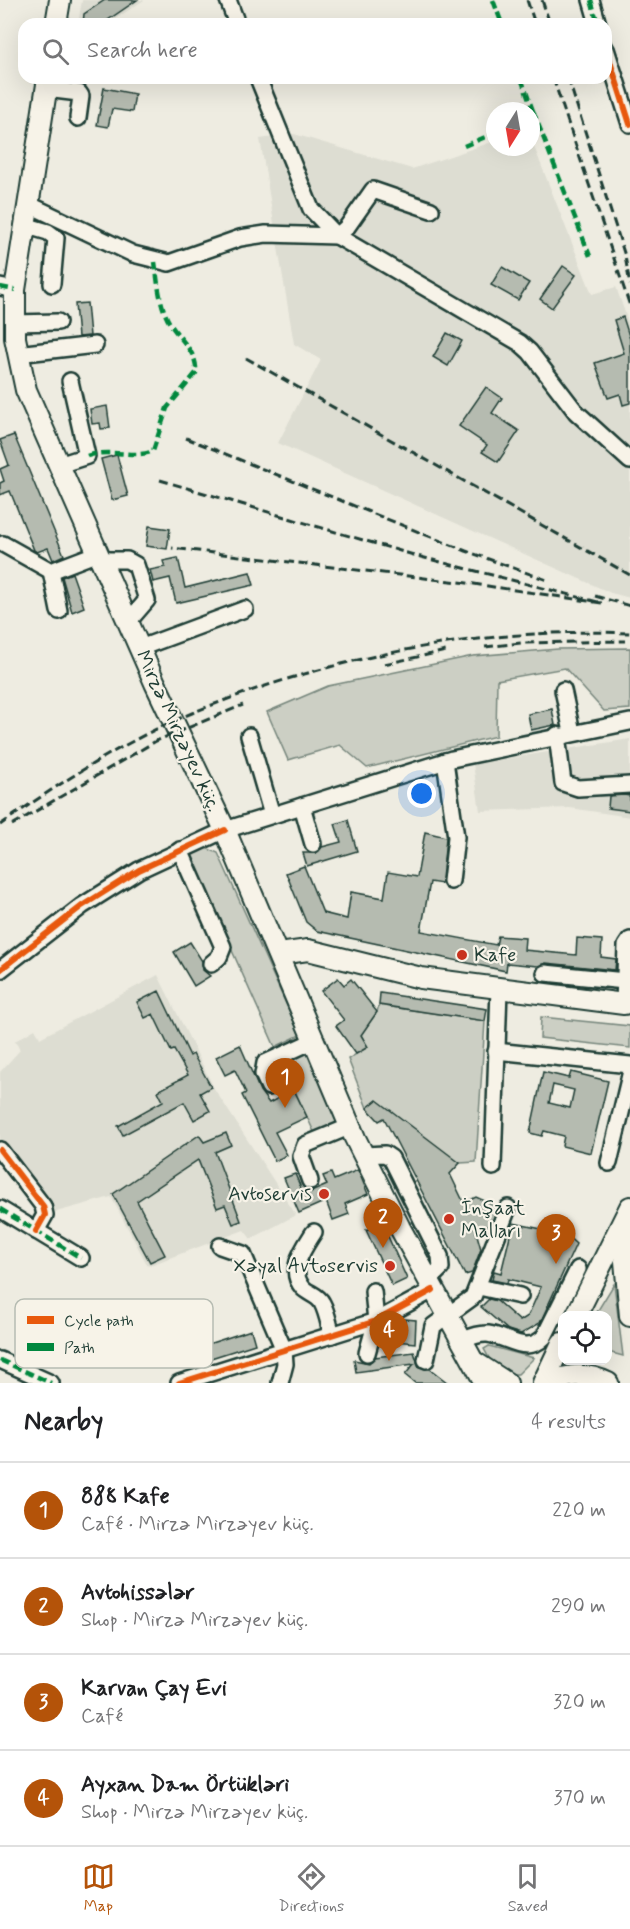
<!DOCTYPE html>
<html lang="en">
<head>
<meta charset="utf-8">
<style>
	:root { --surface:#fff; --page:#f2f2f2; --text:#202124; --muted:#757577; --line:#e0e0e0; --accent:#b45309 }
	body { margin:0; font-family:Mynerve,sans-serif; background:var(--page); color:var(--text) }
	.controls { position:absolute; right:18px; bottom:18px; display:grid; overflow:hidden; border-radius:12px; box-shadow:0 6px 24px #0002 }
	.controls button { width:54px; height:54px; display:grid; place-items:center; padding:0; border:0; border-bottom:2px solid var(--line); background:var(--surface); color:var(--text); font:30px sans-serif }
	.compass { position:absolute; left:486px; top:102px; width:54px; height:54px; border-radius:50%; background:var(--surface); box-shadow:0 6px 24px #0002; rotate:191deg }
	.you { position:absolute; left:422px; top:794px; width:21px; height:21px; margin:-15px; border:4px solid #fff; border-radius:50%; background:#1a73e8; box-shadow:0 0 0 9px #1a73e833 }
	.badge { display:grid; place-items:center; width:39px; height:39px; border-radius:50%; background:var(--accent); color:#fff; font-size:20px; font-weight:700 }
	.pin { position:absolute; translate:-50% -50px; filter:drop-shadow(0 2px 3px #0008) }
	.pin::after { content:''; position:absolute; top:32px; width:21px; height:18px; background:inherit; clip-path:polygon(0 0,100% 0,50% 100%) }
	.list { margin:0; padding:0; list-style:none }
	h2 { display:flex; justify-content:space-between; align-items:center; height:78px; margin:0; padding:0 24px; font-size:26px }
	h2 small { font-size:20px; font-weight:400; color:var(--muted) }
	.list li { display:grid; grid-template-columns:39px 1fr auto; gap:18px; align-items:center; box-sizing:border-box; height:96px; padding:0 24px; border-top:2px solid var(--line) }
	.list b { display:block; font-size:22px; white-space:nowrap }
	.list p { margin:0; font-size:20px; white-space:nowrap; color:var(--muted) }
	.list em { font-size:20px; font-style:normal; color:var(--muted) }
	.icon { flex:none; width:33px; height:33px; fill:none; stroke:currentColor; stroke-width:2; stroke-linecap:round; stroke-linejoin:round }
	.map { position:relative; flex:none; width:630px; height:1383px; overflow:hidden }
	.search { position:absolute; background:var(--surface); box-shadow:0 6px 24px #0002; left:18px; right:18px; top:18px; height:66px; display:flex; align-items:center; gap:15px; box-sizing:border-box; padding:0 21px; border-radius:18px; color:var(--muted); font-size:22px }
	.sheet { height:462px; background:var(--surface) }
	nav { display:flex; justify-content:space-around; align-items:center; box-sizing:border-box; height:84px; border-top:2px solid var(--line); background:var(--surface); font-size:16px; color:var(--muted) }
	nav a { display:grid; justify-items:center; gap:3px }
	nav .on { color:var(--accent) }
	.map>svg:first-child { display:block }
	.built { fill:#ddddd2 }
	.green { fill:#cccfc4; stroke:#76867c; stroke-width:1.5 }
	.building { fill:#b5bbb0; stroke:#1f3d34; stroke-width:1.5; fill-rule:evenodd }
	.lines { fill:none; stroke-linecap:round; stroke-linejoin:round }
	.minor-casing { stroke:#1f3d34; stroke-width:20 }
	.major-casing { stroke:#1f3d34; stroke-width:24 }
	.minor { stroke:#f7f3e8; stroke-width:15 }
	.major { stroke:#f7f3e8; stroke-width:20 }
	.rail { stroke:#1f3d34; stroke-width:3; stroke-dasharray:9 4.5; stroke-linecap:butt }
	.quiet { stroke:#00873e; stroke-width:4.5; stroke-dasharray:9 4.5; stroke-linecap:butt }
	.cycleway-casing { stroke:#f7f3e8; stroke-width:10 }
	.cycleway { stroke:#e8590c; stroke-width:6 }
	.poi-dot { fill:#c8321e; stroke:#f7f3e8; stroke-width:2 }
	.labels { text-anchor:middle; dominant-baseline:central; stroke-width:4.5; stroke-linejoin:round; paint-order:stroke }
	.street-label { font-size:20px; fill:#1f3d34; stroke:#f7f3e8 }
	.poi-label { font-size:20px; fill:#1f3d34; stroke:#f7f3e8; text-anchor:start }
	.key { fill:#f7f3e8; stroke:#b6bcb2; stroke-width:1.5 }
	.key-label { font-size:16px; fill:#1f3d34 }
</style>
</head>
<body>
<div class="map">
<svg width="630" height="1383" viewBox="0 0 630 1383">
	<rect width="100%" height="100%" fill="#eeece1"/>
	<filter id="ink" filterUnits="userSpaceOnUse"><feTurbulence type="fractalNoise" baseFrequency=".0167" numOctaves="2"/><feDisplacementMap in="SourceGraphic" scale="12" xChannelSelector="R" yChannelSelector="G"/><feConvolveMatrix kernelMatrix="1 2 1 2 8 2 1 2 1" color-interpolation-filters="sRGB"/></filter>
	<g filter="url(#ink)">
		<g class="built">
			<path d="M 82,0 L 144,0 L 108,24 L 78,24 Z"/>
			<path d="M 294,134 L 412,169 L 495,141 L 495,147 L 531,147 L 531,139 L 592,294 L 616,287 L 630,327 L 630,598 L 611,593 L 278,443 L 321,360 L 294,344 L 260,139 Z"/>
			<path d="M 630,739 L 630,817 L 570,808 L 480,811 L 473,764 Z"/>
			<path d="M 158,975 L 215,1090 L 296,1215 L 251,1239 L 244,1230 L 148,1266 L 111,1197 L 56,1212 L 0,1142 L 0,1072 L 20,1050 L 15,1041 L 35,1029 L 40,1038 Z"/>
		</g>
		<g class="green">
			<path d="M 630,648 L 630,709 L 604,711 L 565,668 L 497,680 L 496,736 L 367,768 L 340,745 L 288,760 L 267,712 L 328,686 L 473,656 L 558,649 Z"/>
			<path d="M 206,848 L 218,853 L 300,1035 L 275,1047 L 189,854 Z"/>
			<path d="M 379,1005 L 485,1021 L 476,1162 L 460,1163 L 367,1108 L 348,1059 L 368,1047 L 361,1035 L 377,1012 Z"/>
			<path d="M 541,1017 L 630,1026 L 630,1048 L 540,1038 Z"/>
			<path d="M 307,1051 L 338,1124 L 315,1134 L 282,1063 Z"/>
			<path d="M 614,1284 L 623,1356 L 608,1352 L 608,1316 L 595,1315 Z"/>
			<path d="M 489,1346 L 534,1358 L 518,1374 C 497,1375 493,1366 484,1349 Z"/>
		</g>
		<g class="building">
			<path d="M 105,0 L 137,0 L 102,24 L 83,24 L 84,14 Z"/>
			<path d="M 104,88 L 135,94 L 132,112 L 112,109 L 108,127 L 97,125 Z"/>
			<path d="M 563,266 L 576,275 L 552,308 L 540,299 Z"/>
			<path d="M 502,267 L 529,283 L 518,300 L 491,285 Z"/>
			<path d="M 87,303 L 90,336 L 78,337 L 75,304 Z"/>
			<path d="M 623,317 L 630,339 L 630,403 L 623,405 L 620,394 L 608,398 L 595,363 L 624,353 L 614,320 Z"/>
			<path d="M 447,333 L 462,341 L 448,366 L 433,357 Z"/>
			<path d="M 486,387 L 502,398 L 492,413 L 519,431 L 498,462 L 482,452 L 487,445 L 459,426 Z"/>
			<path d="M 107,406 L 110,428 L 101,429 L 100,423 L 92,424 L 90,409 Z"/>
			<path d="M 14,435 L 64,555 L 53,560 L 48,548 L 37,552 L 34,550 L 10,491 L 0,495 L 0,483 L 4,481 L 0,469 L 9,465 L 0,440 Z"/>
			<path d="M 117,455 L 128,496 L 112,500 L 101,459 Z"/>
			<path d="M 149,526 L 170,529 L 167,549 L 146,546 Z"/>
			<path d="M 178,558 L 185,588 L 250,572 L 254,585 L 176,603 L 170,578 L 153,582 L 150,570 L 165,567 L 163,561 Z"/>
			<path d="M 72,573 L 84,607 L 72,612 L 62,577 Z"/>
			<path d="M 552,709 L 555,725 L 531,730 L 528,714 Z"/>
			<path d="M 624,795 L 630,796 L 630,811 L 608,808 L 609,796 Z"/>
			<path d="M 348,820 L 357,851 L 307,866 L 303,853 L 316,853 L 322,847 L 341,842 L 335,824 Z"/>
			<path d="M 425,832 L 446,837 L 442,884 L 430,882 L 421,931 L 496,945 L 498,936 L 525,938 L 524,950 L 576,955 L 577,938 L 602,940 L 601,957 L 616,959 L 615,970 L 546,963 L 538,966 L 507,963 L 506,971 L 317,931 L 306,922 L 286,873 L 304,866 L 323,913 L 347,919 L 351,892 L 384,898 L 388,872 L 417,877 Z"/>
			<path d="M 190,942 L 202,961 L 203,970 L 210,976 L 194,986 L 174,952 Z"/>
			<path d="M 338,978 L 344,985 L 351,979 L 377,1012 L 361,1035 L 368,1047 L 356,1054 L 336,1026 L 344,1020 L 321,991 Z"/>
			<path d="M 159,991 L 190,1056 L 193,1054 L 211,1087 L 200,1093 L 210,1111 L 194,1120 L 184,1102 L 123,1135 L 118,1126 L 163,1101 L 158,1091 L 188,1075 L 174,1050 L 171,1051 L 153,1014 L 145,1018 L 137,1002 Z"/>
			<path d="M 380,993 L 487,1009 L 485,1021 L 379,1005 Z"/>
			<path d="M 240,1045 L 260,1091 L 269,1103 L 294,1090 L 307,1117 L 275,1132 L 287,1155 L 275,1161 L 242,1095 L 246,1093 L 235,1070 L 225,1075 L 216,1057 Z"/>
			<path d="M 543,1072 L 569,1078 L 571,1072 L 608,1081 L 591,1153 L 562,1146 L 564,1136 L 544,1131 L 542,1136 L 530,1133 ZM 553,1085 L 574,1090 L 570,1108 L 549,1103 Z"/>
			<path d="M 377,1100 L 460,1163 L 450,1174 L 464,1203 L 476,1197 L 498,1207 L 490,1226 L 475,1228 L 481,1249 L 472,1273 L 465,1275 L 384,1118 L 379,1121 L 367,1108 Z"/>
			<path d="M 226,1133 L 231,1145 L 215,1152 L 241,1221 L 233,1224 L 225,1205 L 217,1208 L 198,1160 L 137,1201 L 165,1255 L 150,1262 L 113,1194 L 199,1135 L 204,1142 Z"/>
			<path d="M 358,1170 L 368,1194 L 345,1204 L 349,1214 L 333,1220 L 326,1201 L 299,1213 L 284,1178 L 295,1174 L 304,1195 L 327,1185 L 323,1176 L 331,1173 L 334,1180 Z"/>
			<path d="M 382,1223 L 407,1279 L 392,1286 L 366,1230 Z"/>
			<path d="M 513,1223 L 565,1234 L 576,1244 L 540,1323 L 521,1334 L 508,1330 L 481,1307 L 489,1299 L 497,1301 L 520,1321 L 528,1316 L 541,1287 L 508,1279 L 507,1283 L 492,1280 L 494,1271 L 501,1273 Z"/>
			<path d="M 405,1319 L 416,1320 L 415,1343 L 385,1340 L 386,1332 L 404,1334 Z"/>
			<path d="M 251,1330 L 255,1344 L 189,1365 L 182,1343 L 193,1339 L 196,1348 Z"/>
			<path d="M 414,1352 L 419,1367 L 430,1369 L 448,1383 L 415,1383 L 405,1375 L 414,1364 L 356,1372 L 354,1360 L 369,1363 L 375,1357 Z"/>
		</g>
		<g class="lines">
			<g class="minor-casing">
				<g id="minor">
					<path d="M 228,0 L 237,24"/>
					<path d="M 591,0 L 598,24"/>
					<path d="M 606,49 L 630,124"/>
					<path d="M 258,78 L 311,209 L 337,236 L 520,343 L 530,352 L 576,412 L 630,461"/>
					<path d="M 46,89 L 79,93 L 81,96 L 78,118"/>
					<path d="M 28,204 L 133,254 L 169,263 L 240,238 L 266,234 L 337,236 L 347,227 L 373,190 L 431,210"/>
					<path d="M 24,225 L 48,232 L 56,238 L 52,284"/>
					<path d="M 0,287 L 15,290"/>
					<path d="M 14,323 L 58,322"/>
					<path d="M 17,354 L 95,345"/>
					<path d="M 59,465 L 87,456 L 70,381"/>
					<path d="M 3,544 L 51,571 L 98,553"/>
					<path d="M 101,560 L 127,560 L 136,565 L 147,600 L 128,622"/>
					<path d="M 51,571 L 59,611"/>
					<path d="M 140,648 L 245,609"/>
					<path d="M 563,690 L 572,732"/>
					<path d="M 557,735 L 563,783 L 578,788 L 630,785"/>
					<path d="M 249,736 L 272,815"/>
					<path d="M 445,761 L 456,837 L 451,881"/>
					<path d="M 302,806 L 313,844"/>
					<path d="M 180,850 L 223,947 L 219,957 L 211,964"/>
					<path d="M 0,970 L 82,906 L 139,870 L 225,830 L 452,759 L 630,722"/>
					<path d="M 545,973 L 625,981"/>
					<path d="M 624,1004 L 626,946 L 630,940"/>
					<path d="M 496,1051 L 630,1065"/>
					<path d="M 269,1087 L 263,1074 L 265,1063 L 315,1040"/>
					<path d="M 0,1150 L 43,1206 L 45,1215 L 36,1231"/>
					<path d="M 364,1155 L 385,1154 L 391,1158 L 440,1256 L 441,1268 L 428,1281"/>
					<path d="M 609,1163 L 630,1075"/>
					<path d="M 493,1167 L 499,989"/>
					<path d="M 310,1181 L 301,1156 L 305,1145 L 351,1126"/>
					<path d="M 0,1209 L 81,1258"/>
					<path d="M 314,1232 C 304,1248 287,1270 303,1288 C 309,1294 318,1295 322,1303 C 327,1312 329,1325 332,1335"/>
					<path d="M 220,1246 L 243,1254 L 284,1350 L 285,1364 L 280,1383"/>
					<path d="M 479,1287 L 520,1296"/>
					<path d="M 460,1341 C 468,1338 478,1333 488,1334 C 509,1337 527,1355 544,1337 L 578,1269"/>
					<path d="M 367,1353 L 376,1321 L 373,1291"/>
					<path d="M 0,1360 L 51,1383"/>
					<path d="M 426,1360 L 433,1326 L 473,1297 L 508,1208"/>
					<path d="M 179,1383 L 376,1321 L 433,1290"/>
				</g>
			</g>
			<g class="major-casing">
				<g id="major">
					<path d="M 56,24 L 60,0"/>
					<path d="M 48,78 L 15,290 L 15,338 L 26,390 L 155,683 L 225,830 L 355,1138 L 400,1228 L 485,1383"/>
					<path d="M 279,954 L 308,950 L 421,978 L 624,1004"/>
					<path d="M 630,1234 L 625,1261 L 630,1316"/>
					<path d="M 576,1316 L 630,1207"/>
					<path d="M 476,1363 L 507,1383"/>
					<path d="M 543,1383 L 562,1343"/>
					<path d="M 550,1383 C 570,1373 588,1373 608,1383"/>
				</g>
			</g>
			<use href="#minor" class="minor"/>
			<use href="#major" class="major"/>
			<g class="rail">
				<path d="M 527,0 L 535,24"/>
				<path d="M 542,0 L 550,24"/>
				<path d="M 553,78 L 630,306"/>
				<path d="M 568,78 L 625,256 L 630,285"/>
				<path d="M 246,358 L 630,575"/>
				<path d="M 186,438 L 466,551 L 547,580"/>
				<path d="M 160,480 L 417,556 L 602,603 L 467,583 L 172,548"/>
				<path d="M 595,596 L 630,606"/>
				<path d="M 485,647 L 521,643 L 625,641"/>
				<path d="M 384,664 L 446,651"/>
				<path d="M 0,825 C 60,783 124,741 192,713 C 329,657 482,627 630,633"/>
				<path d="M 12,825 L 156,741 L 243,705"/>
			</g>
			<g class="quiet">
				<path d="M 493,0 L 502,24"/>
				<path d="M 591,0 L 598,24"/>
				<path d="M 521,78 L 533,111 L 531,113"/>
				<path d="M 533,111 L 590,256"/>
				<path d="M 464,146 L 495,133"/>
				<path d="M 0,287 L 15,290"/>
				<path d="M 87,456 C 110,448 135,459 153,451 L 167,408 L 196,373 C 198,353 181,341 171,325 C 159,307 158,282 155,262"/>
				<path d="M 0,1209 L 81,1258"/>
				<path d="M 0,1360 L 51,1383"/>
			</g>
			<g class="cycleway-casing">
				<g id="cycleway">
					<path d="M 606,49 L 630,124"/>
					<path d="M 0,970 L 82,906 L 139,870 L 225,830"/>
					<path d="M 0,1150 L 43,1206 L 45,1215 L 36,1231"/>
					<path d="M 179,1383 L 376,1321 L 433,1290"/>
				</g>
			</g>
			<use href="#cycleway" class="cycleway"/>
		</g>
	</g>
	<g class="poi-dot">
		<circle cx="462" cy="955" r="6"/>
		<circle cx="324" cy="1194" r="6"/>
		<circle cx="449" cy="1219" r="6"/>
		<circle cx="390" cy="1266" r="6"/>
	</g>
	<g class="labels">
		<g class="street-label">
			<text transform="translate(178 731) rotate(65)">Mirzə Mirzəyev küç.</text>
		</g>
		<g class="poi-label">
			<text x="474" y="955">Kafe</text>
			<text x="312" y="1194" text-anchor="end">Avtoservis</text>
			<text x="461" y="1208">İnşaat<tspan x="461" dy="23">Malları</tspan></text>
			<text x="378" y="1266" text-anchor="end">Xəyal Avtoservis</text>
		</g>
	</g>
	<rect x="15" y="1299" width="198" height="69" rx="9" class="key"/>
	<rect x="27" y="1316" width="27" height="8" fill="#e8590c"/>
	<rect x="27" y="1343" width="27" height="8" fill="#00873e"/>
	<g class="key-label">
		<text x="64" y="1326">Cycle path</text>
		<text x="64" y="1353">Path</text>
	</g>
</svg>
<div class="controls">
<button><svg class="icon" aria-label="locate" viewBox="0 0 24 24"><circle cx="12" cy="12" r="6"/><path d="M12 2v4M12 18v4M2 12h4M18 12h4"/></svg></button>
</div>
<svg class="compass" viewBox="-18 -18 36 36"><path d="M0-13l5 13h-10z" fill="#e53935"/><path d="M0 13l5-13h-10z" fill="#757577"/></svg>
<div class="you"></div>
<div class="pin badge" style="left:285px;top:1108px">1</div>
<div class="pin badge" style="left:383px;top:1248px">2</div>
<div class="pin badge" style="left:556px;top:1264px">3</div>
<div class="pin badge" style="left:389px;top:1361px">4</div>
<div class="search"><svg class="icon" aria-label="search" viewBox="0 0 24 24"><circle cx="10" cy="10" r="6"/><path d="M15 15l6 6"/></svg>Search here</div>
</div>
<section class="sheet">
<h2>Nearby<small>4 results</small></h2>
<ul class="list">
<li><span class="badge">1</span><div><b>888 Kafe</b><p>Café · Mirzə Mirzəyev küç.</p></div><em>220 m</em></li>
<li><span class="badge">2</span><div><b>Avtohissələr</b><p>Shop · Mirzə Mirzəyev küç.</p></div><em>290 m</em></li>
<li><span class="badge">3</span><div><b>Karvan Çay Evi</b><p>Café</p></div><em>320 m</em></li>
<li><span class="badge">4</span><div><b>Ayxan Dam Örtükləri</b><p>Shop · Mirzə Mirzəyev küç.</p></div><em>370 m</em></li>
</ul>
</section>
<nav>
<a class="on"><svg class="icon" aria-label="map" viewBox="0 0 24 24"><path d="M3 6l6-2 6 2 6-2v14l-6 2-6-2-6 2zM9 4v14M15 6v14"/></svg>Map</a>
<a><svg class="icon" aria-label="directions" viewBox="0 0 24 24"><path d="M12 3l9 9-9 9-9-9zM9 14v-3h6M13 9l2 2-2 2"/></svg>Directions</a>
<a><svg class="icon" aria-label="saved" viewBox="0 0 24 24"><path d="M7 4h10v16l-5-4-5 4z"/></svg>Saved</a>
</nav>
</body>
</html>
